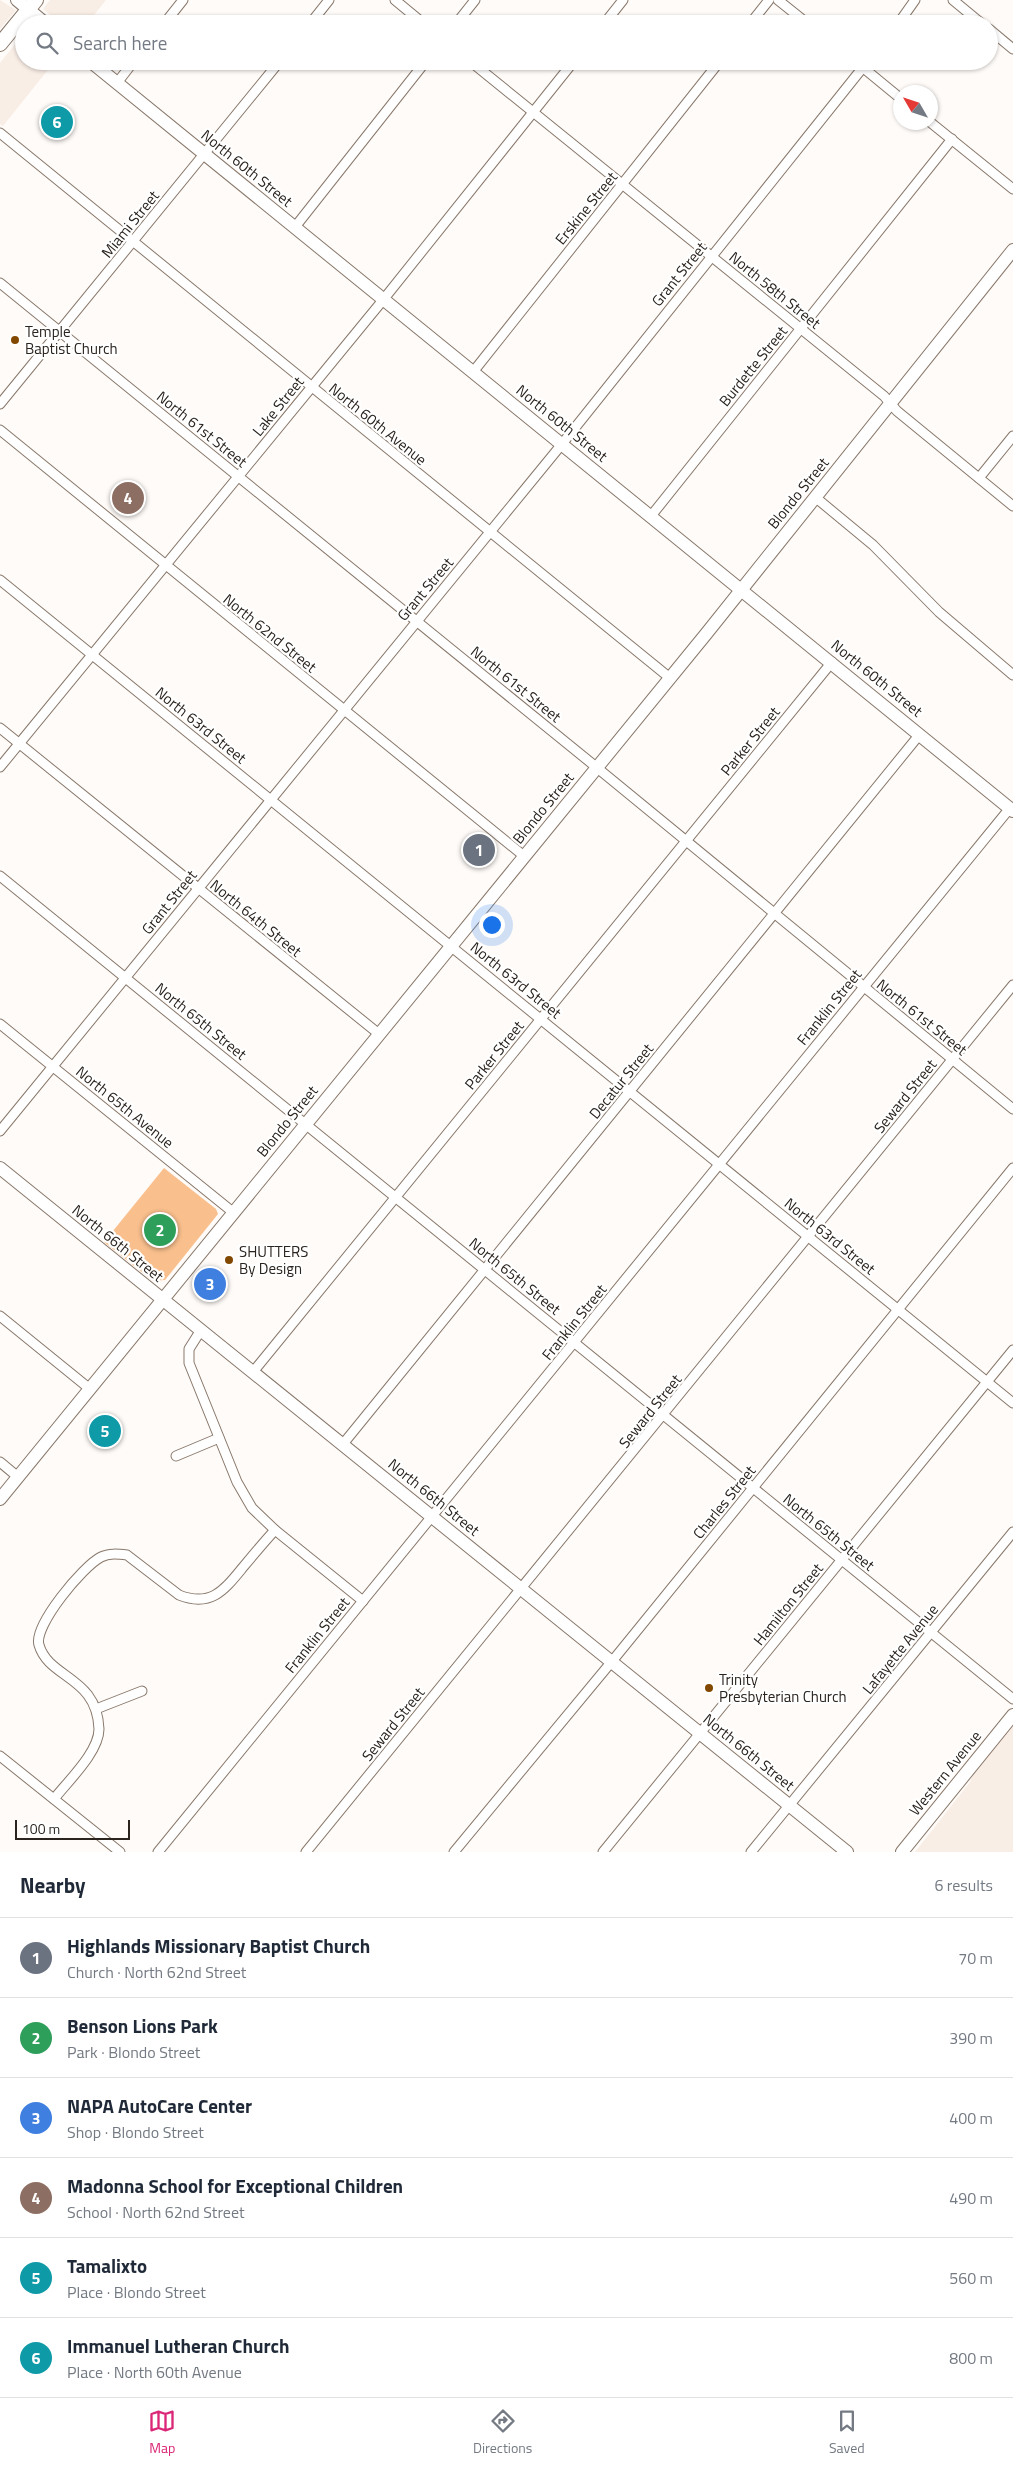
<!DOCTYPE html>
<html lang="en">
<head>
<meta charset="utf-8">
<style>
	:root { --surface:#fff; --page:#f2f2f3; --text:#1f2937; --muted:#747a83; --line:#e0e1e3; --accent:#db2777 }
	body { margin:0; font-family:"Titillium Web",sans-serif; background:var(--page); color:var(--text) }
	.compass { position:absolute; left:893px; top:85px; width:45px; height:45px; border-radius:50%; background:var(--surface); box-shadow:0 1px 4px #0004; rotate:309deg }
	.scale { position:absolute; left:15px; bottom:12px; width:115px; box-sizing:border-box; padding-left:5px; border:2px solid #2a231e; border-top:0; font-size:14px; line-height:18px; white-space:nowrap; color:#2a231e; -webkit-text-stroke:4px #fff; paint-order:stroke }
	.you { position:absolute; left:491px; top:924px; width:18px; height:18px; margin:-12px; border:4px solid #fff; border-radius:50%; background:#1a73e8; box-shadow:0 0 0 8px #1a73e833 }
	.badge { display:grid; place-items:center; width:32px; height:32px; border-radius:50%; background:var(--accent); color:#fff; font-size:16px; font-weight:700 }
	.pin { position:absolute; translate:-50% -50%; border:2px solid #fff; box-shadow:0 1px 5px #0006 }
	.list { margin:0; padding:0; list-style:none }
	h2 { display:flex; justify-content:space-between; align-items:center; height:65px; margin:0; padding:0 20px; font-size:21px }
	h2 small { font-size:16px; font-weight:400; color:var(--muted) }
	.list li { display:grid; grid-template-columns:32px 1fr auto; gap:15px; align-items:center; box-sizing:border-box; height:80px; padding:0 20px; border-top:1px solid var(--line) }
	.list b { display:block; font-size:19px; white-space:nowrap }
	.list p { margin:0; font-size:16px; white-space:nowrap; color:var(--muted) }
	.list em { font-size:16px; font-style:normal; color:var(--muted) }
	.icon { flex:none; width:28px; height:28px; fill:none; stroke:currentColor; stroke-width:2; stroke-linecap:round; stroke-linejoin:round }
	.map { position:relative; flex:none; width:1013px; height:1852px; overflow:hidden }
	.search { position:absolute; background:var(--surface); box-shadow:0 1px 4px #0004; left:15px; right:15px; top:15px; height:55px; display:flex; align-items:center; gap:12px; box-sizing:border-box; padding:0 18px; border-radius:28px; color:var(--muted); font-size:19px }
	.sheet { height:545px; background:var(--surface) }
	nav { display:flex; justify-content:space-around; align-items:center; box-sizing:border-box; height:70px; border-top:1px solid var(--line); background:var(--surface); font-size:14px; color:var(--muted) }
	nav a { display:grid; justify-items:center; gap:2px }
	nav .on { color:var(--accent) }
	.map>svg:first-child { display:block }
	.built { fill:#f9eee6 }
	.green { fill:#f9bf8d }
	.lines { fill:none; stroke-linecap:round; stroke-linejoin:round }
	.street-casing { stroke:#89786b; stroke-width:11 }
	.secondary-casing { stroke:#89786b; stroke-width:14 }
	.primary-casing { stroke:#89786b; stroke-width:16 }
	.street { stroke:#fff; stroke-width:9 }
	.secondary { stroke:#fff; stroke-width:12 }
	.primary { stroke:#fff; stroke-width:14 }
	.poi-dot { fill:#834800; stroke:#fff; stroke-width:2 }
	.labels { text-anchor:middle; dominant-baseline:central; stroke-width:4.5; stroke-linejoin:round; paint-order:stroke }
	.street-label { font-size:15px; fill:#2a231e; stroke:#fff }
	.poi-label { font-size:15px; fill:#2a231e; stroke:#fff; text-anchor:start }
</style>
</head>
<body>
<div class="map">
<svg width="1013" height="1852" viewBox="0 0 1013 1852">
	<rect width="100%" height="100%" fill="#fffbf8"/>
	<g class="built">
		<path d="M 0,0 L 16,10 L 0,29 Z"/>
		<path d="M 50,0 L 106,0 L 87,24 L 61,24 L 43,9 Z"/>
		<path d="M 24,33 L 24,61 L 55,61 L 3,126 L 0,124 L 0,63 Z"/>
		<path d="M 1013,1722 L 1013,1852 L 915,1852 L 970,1782 L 977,1766 Z"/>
	</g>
	<path class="green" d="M 164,1168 L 216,1209 L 218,1214 L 165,1280 L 153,1281 L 104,1242 Z"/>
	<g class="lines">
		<g class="street-casing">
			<g id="street">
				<path d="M 395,0 L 424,24"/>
				<path d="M 778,0 L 808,24"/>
				<path d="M 953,0 L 982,24"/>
				<path d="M 164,24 L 183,0"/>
				<path d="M 310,24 L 329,0"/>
				<path d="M 456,24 L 475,0"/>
				<path d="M 604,24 L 623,0"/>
				<path d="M 750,24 L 769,0"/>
				<path d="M 898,24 L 915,0"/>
				<path d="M 989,29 L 1013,49"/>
				<path d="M 470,61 L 884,396 L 897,411 L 1013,506"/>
				<path d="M 855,61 L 900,98"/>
				<path d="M 117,83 L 134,61"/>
				<path d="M 930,122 L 1013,189"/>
				<path d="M 0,133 L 670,678"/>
				<path d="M 295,227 L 426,61"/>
				<path d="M 0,283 L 590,762 L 1013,1109"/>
				<path d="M 473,372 L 720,61"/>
				<path d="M 0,404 L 280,61"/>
				<path d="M 0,430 L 524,856"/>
				<path d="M 979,478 L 1013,436"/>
				<path d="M 815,497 L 873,545 L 939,612 L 1013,675"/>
				<path d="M 651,516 L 952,139"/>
				<path d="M 0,580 L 1013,1403"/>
				<path d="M 0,728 L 379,1034"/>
				<path d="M 0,767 L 383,300 L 574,61"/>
				<path d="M 0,876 L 1013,1699"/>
				<path d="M 0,1024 L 234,1213"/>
				<path d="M 0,1131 L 562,444 L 868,61"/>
				<path d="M 0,1316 L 90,1389"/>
				<path d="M 201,1330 L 189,1349 L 189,1363 L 237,1482 L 252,1508 L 275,1530 L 363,1601"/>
				<path d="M 253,1372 L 832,662"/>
				<path d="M 343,1444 L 920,734"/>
				<path d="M 176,1456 L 219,1438"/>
				<path d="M 0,1462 L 18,1477"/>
				<path d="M 96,1709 L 142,1691"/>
				<path d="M 0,1756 L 120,1852"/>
				<path d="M 54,1799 C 68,1781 99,1752 99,1729 C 97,1676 49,1679 39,1645 C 33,1626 83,1566 101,1557 C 109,1553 118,1554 127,1555 L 179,1595 C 212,1608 225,1589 244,1566 C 254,1554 264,1542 275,1530"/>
				<path d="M 158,1852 L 1010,808"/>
				<path d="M 306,1852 L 1013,985"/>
				<path d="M 454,1852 L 618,1654 L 1013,1168"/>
				<path d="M 603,1852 L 1013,1350"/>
				<path d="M 751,1852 L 1013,1532"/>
			</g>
		</g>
		<g class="secondary-casing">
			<g id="secondary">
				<path d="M 17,0 L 46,24"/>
				<path d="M 90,61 L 1013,811"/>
				<path d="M 0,1168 L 847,1852"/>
				<path d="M 0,1499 L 706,634 L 1013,250"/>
				<path d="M 902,1852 L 1013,1715"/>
			</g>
		</g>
		<g class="primary-casing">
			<path id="primary" d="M 0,44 L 36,0"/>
		</g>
		<use href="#street" class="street"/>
		<use href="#secondary" class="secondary"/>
		<use href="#primary" class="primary"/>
	</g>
	<g class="poi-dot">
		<circle cx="15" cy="340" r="5"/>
		<circle cx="229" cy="1260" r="5"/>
		<circle cx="709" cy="1688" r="5"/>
	</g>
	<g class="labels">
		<g class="street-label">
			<text transform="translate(247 168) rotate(39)">North 60th Street</text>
			<text transform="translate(586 208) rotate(-51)">Erskine Street</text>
			<text transform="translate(130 224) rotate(-51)">Miami Street</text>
			<text transform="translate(679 274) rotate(-51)">Grant Street</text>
			<text transform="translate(775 290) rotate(39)">North 58th Street</text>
			<text transform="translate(753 366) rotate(-51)">Burdette Street</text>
			<text transform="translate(278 406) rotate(-51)">Lake Street</text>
			<text transform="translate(562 423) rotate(39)">North 60th Street</text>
			<text transform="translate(378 424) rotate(39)">North 60th Avenue</text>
			<text transform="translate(202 429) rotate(39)">North 61st Street</text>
			<text transform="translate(798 493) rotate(-51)">Blondo Street</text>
			<text transform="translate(425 589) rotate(-50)">Grant Street</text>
			<text transform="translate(270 633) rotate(39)">North 62nd Street</text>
			<text transform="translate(877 678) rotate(39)">North 60th Street</text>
			<text transform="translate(516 684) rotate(39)">North 61st Street</text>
			<text transform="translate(201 725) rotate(39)">North 63rd Street</text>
			<text transform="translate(750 741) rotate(-51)">Parker Street</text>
			<text transform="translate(543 808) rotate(-51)">Blondo Street</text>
			<text transform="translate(169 902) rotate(-51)">Grant Street</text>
			<text transform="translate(256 918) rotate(39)">North 64th Street</text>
			<text transform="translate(516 980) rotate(39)">North 63rd Street</text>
			<text transform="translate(829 1007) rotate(-51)">Franklin Street</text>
			<text transform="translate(922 1017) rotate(39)">North 61st Street</text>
			<text transform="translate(201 1021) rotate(39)">North 65th Street</text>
			<text transform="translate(494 1055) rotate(-51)">Parker Street</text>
			<text transform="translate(621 1081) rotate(-51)">Decatur Street</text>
			<text transform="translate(905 1096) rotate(-51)">Seward Street</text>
			<text transform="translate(125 1107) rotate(39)">North 65th Avenue</text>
			<text transform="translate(287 1121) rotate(-51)">Blondo Street</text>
			<text transform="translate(830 1236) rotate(39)">North 63rd Street</text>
			<text transform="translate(118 1243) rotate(39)">North 66th Street</text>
			<text transform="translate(515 1276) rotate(39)">North 65th Street</text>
			<text transform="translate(574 1322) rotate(-51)">Franklin Street</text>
			<text transform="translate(650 1411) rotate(-51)">Seward Street</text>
			<text transform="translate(434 1497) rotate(39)">North 66th Street</text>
			<text transform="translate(724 1502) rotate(-51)">Charles Street</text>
			<text transform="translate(829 1532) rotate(39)">North 65th Street</text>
			<text transform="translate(788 1604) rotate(-51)">Hamilton Street</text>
			<text transform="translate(317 1635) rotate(-51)">Franklin Street</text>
			<text transform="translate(900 1649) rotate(-51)">Lafayette Avenue</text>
			<text transform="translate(393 1724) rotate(-51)">Seward Street</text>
			<text transform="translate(749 1752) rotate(39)">North 66th Street</text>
			<text transform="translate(945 1773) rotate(-51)">Western Avenue</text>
		</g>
		<g class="poi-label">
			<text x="25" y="331">Temple<tspan x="25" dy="17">Baptist Church</tspan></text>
			<text x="239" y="1251">SHUTTERS<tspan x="239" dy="17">By Design</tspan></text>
			<text x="719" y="1679">Trinity<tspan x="719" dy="17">Presbyterian Church</tspan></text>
		</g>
	</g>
</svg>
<svg class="compass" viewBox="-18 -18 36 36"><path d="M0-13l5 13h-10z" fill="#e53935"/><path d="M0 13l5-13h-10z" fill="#747a83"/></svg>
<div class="scale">100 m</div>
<div class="you"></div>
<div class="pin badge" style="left:479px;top:850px;background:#6b7280">1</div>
<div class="pin badge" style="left:160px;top:1230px;background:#2e9e5b">2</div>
<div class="pin badge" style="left:210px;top:1284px;background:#3f7fe0">3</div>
<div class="pin badge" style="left:128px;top:498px;background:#8d6e63">4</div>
<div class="pin badge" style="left:105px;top:1431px;background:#0f9aa8">5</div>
<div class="pin badge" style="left:57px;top:122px;background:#0f9aa8">6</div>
<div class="search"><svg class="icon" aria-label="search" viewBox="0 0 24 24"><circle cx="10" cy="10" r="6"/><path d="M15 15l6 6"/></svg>Search here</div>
</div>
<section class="sheet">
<h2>Nearby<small>6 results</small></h2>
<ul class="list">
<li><span class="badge" style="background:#6b7280">1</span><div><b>Highlands Missionary Baptist Church</b><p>Church · North 62nd Street</p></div><em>70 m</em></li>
<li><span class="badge" style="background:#2e9e5b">2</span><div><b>Benson Lions Park</b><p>Park · Blondo Street</p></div><em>390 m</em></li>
<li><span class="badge" style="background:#3f7fe0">3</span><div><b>NAPA AutoCare Center</b><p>Shop · Blondo Street</p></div><em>400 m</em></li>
<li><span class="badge" style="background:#8d6e63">4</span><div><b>Madonna School for Exceptional Children</b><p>School · North 62nd Street</p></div><em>490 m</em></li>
<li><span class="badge" style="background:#0f9aa8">5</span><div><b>Tamalixto</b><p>Place · Blondo Street</p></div><em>560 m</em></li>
<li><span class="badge" style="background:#0f9aa8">6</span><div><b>Immanuel Lutheran Church</b><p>Place · North 60th Avenue</p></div><em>800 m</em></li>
</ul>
</section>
<nav>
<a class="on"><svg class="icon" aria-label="map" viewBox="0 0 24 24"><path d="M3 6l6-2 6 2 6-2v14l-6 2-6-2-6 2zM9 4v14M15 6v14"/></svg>Map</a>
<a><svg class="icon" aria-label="directions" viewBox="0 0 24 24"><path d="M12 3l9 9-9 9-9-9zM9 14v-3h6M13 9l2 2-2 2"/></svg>Directions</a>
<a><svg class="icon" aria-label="saved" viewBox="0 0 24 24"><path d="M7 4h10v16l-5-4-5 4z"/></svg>Saved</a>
</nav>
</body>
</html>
